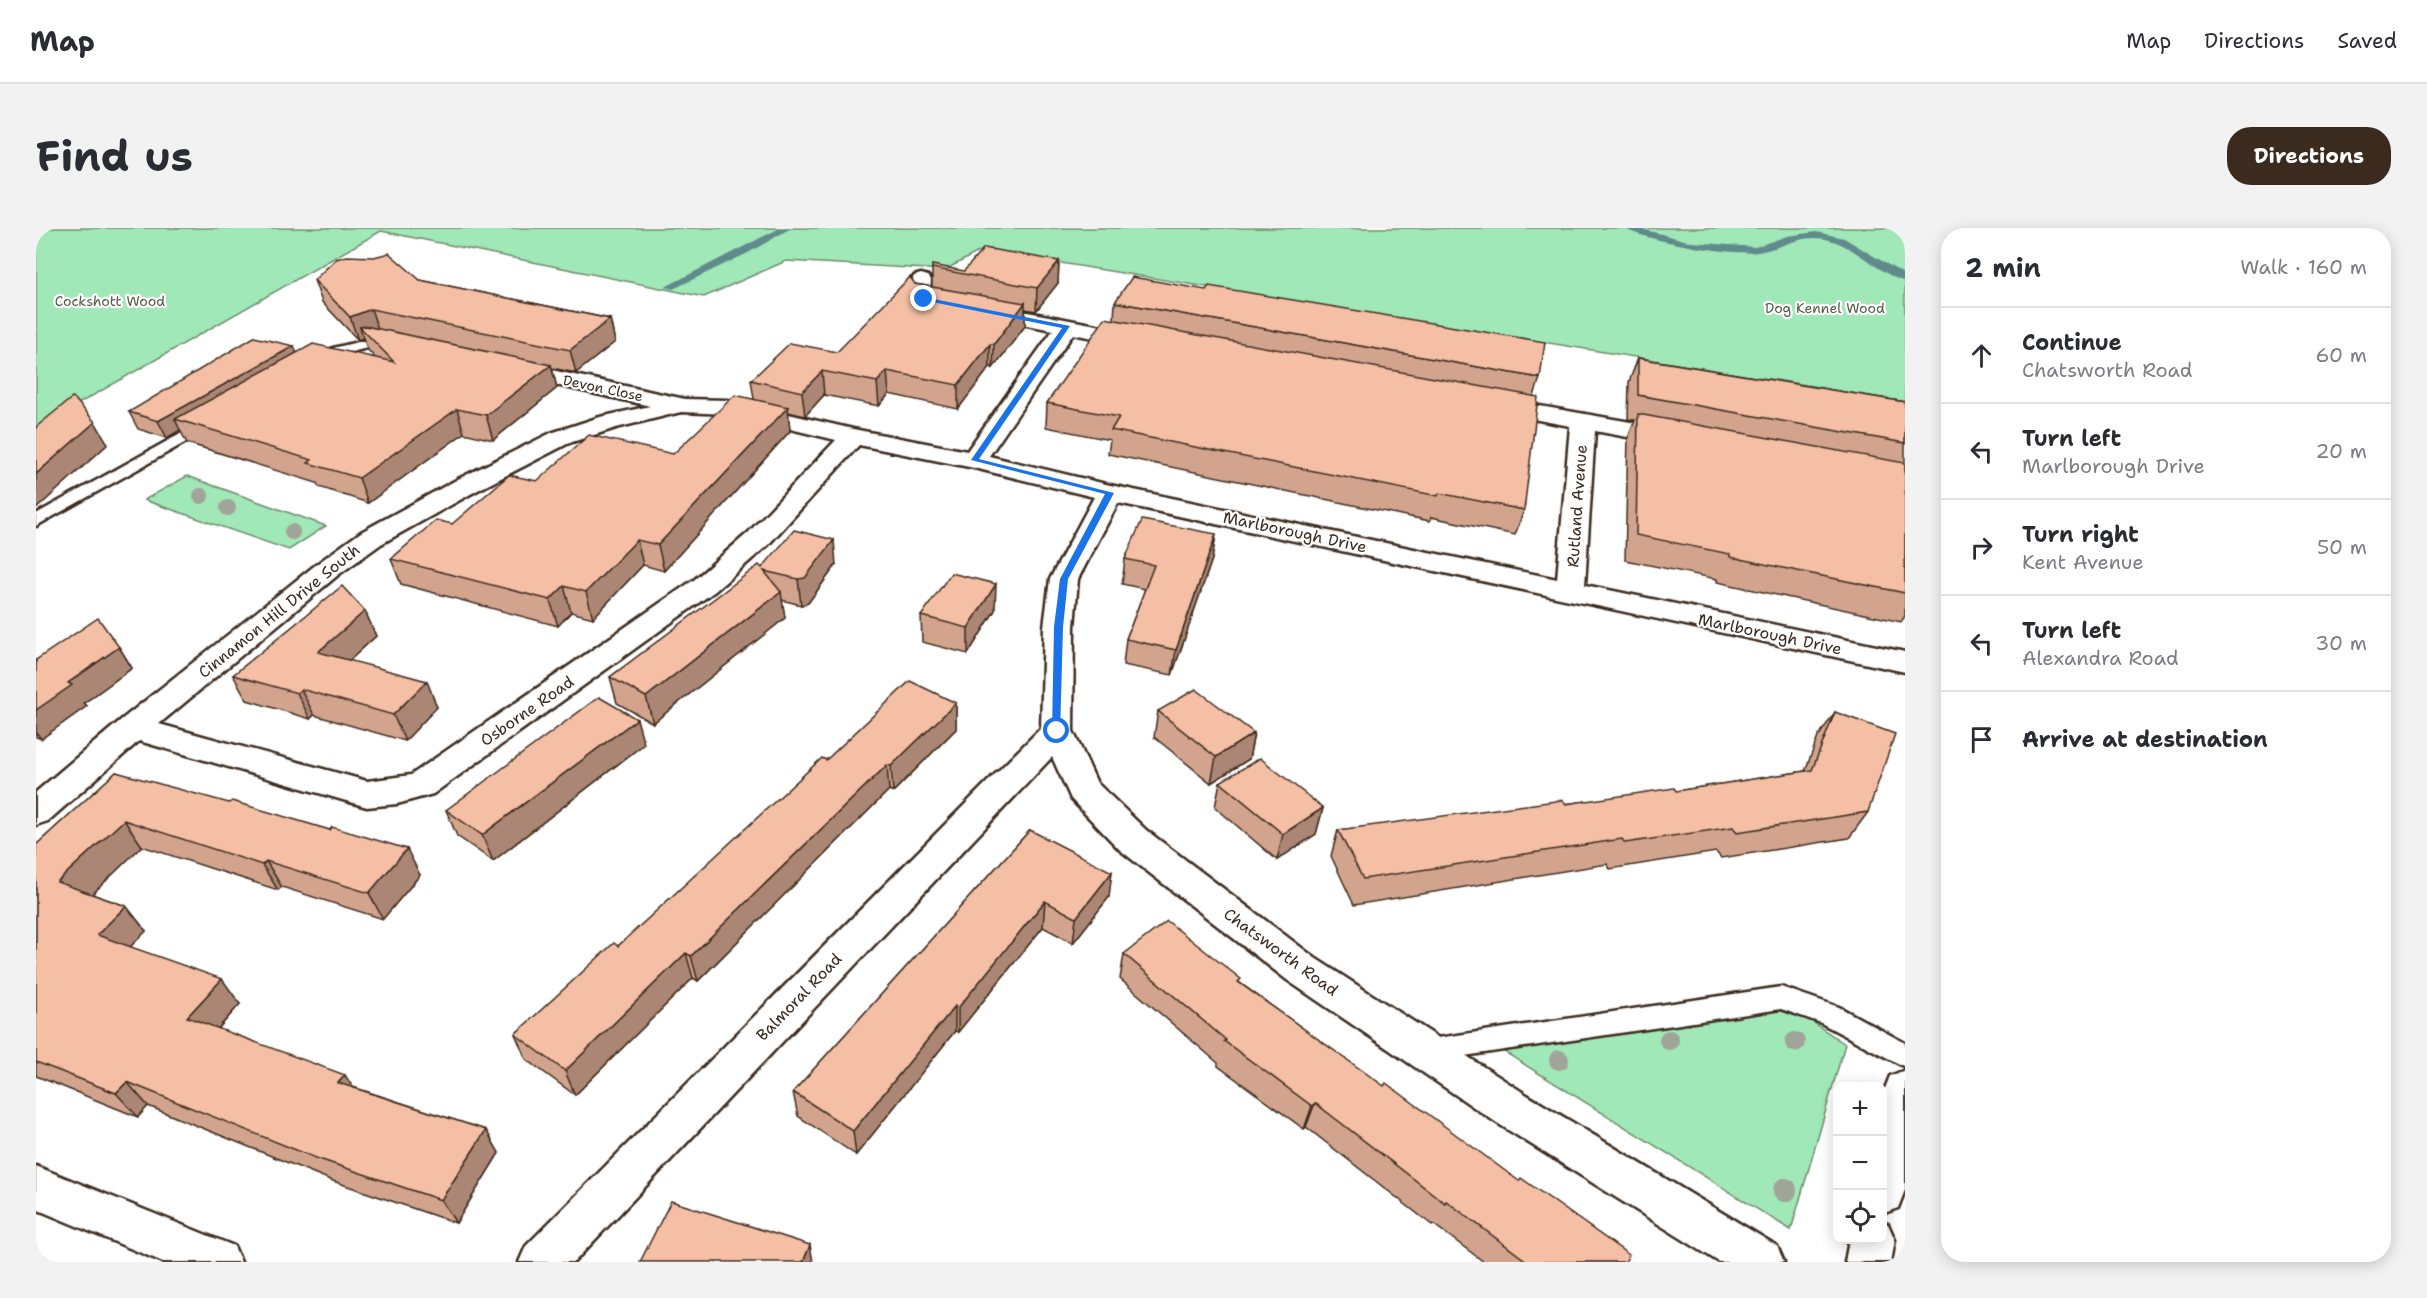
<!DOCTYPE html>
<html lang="en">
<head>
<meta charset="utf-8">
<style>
	:root { --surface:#fff; --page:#f2f2f3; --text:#2b2b33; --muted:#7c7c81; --line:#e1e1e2; --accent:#3b2a1e }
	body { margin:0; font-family:"Shantell Sans",sans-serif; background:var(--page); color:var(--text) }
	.controls { position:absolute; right:18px; bottom:18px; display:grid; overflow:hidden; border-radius:12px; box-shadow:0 3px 15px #0003 }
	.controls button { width:54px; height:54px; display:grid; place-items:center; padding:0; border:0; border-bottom:2px solid var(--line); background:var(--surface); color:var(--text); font:30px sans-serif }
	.stop { position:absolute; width:18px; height:18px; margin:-14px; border:4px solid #1a73e8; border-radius:50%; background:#fff }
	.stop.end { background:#1a73e8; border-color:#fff; box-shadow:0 2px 6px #0008 }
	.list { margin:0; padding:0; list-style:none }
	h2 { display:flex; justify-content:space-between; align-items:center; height:78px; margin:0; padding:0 24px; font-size:26px }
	h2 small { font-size:20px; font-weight:400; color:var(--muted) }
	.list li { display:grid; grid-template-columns:39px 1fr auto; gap:18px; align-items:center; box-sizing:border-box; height:96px; padding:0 24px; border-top:2px solid var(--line) }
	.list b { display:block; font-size:22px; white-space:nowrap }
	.list p { margin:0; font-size:20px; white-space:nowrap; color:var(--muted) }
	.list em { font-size:20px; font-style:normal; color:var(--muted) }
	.icon { flex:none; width:33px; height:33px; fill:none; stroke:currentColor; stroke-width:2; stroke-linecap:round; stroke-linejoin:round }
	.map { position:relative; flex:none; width:1869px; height:1034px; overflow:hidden; border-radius:24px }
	header { display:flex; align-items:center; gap:36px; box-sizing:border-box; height:84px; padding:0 30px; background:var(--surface); border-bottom:2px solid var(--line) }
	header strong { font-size:28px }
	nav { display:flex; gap:33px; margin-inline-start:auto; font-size:21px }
	.intro { display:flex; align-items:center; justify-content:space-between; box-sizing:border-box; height:144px; padding:0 36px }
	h1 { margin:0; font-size:42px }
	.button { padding:15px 27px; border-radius:24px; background:var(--accent); color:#fff; font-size:21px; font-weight:700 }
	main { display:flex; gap:36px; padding:0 36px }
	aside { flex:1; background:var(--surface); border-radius:24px; box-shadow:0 3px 15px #0003 }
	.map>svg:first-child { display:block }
	.green { fill:#a0e8b7; stroke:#6e896a; stroke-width:1.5 }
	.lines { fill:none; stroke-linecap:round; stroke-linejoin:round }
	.stream { fill:#618b8c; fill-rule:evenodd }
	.service-casing { stroke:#3b2a1e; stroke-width:5 }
	.minor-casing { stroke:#3b2a1e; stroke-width:5 }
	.service { fill:#fff; fill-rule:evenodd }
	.minor { fill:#fff; fill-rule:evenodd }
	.tree { fill:#a1a498 }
	.wall { fill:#d2a48e; stroke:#3b2a1e; stroke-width:1.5 }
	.shaded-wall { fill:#ab8674; stroke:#3b2a1e; stroke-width:1.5 }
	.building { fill:#f4bfa5; stroke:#3b2a1e; stroke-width:1.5 }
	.route { fill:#1a73e8 }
	.labels { text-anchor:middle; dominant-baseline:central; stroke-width:4.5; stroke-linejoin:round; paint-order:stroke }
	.far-park-label { font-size:14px; fill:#545a44; stroke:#fff }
	.far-street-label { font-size:14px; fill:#3b2a1e; stroke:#fff }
	.street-label { font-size:16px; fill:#3b2a1e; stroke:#fff }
</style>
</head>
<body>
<header>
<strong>Map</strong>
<nav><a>Map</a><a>Directions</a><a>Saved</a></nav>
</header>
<div class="intro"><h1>Find us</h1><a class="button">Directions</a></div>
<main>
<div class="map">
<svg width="1869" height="1034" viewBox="0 0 1869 1034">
	<rect width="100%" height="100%" fill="#fff"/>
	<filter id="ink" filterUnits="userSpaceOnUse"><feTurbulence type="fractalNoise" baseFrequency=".0167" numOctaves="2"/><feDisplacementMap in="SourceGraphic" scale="12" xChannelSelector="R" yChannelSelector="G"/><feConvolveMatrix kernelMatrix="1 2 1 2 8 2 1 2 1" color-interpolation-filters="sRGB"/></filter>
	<g filter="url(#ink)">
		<g class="green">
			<path d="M 0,0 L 1869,0 L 1869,182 L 1782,159 L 946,22 L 909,42 L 750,33 L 668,69 L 345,3 L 0,200 Z"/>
			<path d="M 151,248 L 290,298 L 253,322 L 108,272 Z"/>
			<path d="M 1756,780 L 1809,816 L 1755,1002 L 1462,820 Z"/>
		</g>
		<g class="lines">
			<g class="stream">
				<path d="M 744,0 L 755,0 L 712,25 L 637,61 L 629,59 Z"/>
				<path d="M 1588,0 L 1602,0 L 1656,14 L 1719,19 L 1751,8 L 1780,4 L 1808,10 L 1869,47 L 1869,54 C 1838,44 1814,10 1779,10 C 1759,10 1742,21 1722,24 C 1700,28 1605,12 1588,0 Z"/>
			</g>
			<g class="service-casing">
				<g id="service">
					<path d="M 343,109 L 350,113 L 348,116 L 307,126 L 279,139 L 272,135 L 297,120 Z"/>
					<path d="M 171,191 L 177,193 L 179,196 L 177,199 L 0,298 L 0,286 Z"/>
					<path d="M 1745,759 L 1803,779 L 1869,815 L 1869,839 L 1785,795 L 1745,781 L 1388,834 L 1379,831 L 1375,823 L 1379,815 L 1388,812 Z"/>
				</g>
			</g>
			<g class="minor-casing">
				<g id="minor">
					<path d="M 885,46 L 892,48 L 895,52 L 894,63 L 896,66 L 1103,105 L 1111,107 L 1114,112 L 1111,117 L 1103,119 L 1037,106 L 953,228 L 1074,257 L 1521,351 L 1534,198 L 1449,182 L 1446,177 L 1449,172 L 1458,170 L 1640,202 L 1649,205 L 1653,210 L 1649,215 L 1640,218 L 1559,203 L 1549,357 L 1869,424 L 1869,444 L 1082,275 L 1042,351 L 1038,399 L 1037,503 L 1061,555 L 1110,602 L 1279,730 L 1491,867 L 1741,1018 L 1748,1034 L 1683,1034 L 1461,895 L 1251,752 L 1084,622 L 1035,571 L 1016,529 L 538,1034 L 483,1034 L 490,1018 L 1005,500 L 1008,399 L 1014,351 L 1058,269 L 938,240 L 823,217 L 732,317 L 679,363 L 397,566 L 361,576 L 331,579 L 103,513 L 12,593 L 0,597 L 0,564 L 85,492 L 282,335 L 325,304 L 422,251 L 515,205 L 564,189 L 614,178 L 466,145 L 462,140 L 466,135 L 474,133 L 649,171 L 692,172 L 817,201 L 931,223 L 1017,102 L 880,76 L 872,63 L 878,48 ZM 645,184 L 692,186 L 800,212 L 712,305 L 659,351 L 375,547 L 331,553 L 123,496 L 302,347 L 345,316 L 440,263 L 533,215 L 580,200 Z"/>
					<path d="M 1869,842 L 1869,962 L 1862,980 L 1846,986 L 1846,868 L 1854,848 Z"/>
					<path d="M 0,938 L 198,1018 L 205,1034 L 127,1034 L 0,981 Z"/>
					<path d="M 1846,994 L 1852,996 L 1859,1012 L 1855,1034 L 1809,1034 L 1813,1012 L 1846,1012 Z"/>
				</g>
			</g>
			<use href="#service" class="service"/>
			<use href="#minor" class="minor"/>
		</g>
		<g class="tree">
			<circle cx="165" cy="268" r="8"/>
			<circle cx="192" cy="280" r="8"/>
			<circle cx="256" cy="304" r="8"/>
			<circle cx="1633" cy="812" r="10"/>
			<circle cx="1759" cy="814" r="10"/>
			<circle cx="1523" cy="832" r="10"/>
			<circle cx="1749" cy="962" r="12"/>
		</g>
		<g class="wall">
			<path d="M 1023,33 L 1022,55 L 1000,83 L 989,81 L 989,98 L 957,140 L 954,139 L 922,181 L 853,166 L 843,178 L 788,167 L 769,188 L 752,184 L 754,203 L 628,343 L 607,337 L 557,390 L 535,384 L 522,398 L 365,356 L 355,331 L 416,296 L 501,253 L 637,226 L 718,171 L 715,152 L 801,124 L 879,56 L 896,59 L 896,40 L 928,43 Z"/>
			<path d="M 278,52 L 384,52 L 574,91 L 579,114 L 540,145 L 516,140 L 521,160 L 457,212 L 428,205 L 332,275 L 283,259 L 281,255 L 151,215 L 144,202 L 131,210 L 102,201 L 93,184 L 258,118 L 260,125 L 339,130 L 332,122 L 327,110 L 322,112 L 286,74 Z"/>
			<path d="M 1079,74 L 1504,150 L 1498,168 L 1488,282 L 1479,307 L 1395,289 L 1394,293 L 1072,226 L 1074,212 L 1010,199 L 1011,175 L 1078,91 Z"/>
			<path d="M 1602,130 L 1869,174 L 1869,388 L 1865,394 L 1681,354 L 1681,351 L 1589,332 L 1592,210 L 1599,192 L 1592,191 L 1593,154 Z"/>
			<path d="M 1180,306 L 1176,331 L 1136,447 L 1087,437 L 1090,411 L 1109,361 L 1086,356 L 1089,331 Z"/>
			<path d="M 800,337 L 772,375 L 765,377 L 746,372 L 749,390 L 617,495 L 581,475 L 574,449 L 726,340 Z"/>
			<path d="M 959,382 L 932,426 L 886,414 L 885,388 Z"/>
			<path d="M 329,383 L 340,408 L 313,433 L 401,479 L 369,513 L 278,487 L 274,491 L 211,472 L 197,447 Z"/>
			<path d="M 83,419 L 96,440 L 48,475 L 51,478 L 5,511 L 0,509 L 0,432 Z"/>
			<path d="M 920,475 L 920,501 L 857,564 L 853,562 L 662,753 L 657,750 L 539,867 L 490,831 L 479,806 L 582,718 L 790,532 Z"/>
			<path d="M 1122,483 L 1218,505 L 1213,531 L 1175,555 L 1118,509 Z"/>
			<path d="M 1799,484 L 1832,584 L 1813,610 L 1685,630 L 1680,624 L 1574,641 L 1571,636 L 1318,677 L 1295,628 L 1302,602 L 1640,563 L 1769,543 L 1782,509 Z"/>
			<path d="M 608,516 L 457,633 L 421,608 L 410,582 Z"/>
			<path d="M 80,544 L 384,647 L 347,691 L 246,659 L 242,662 L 106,618 L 56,666 L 90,678 L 110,703 L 94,719 L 204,776 L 182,801 L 317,859 L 450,902 L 463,925 L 420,995 L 297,953 L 112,878 L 102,889 L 0,848 L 0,617 Z"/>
			<path d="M 1184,554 L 1287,580 L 1280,606 L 1241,632 L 1179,579 Z"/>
			<path d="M 994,602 L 1073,669 L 1037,715 L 1007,699 L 922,804 L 919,803 L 820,927 L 762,888 L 757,864 Z"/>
			<path d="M 1088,726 L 1204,755 L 1589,1034 L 1448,1034 L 1397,996 L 1396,997 L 1270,899 L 1268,901 L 1182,838 L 1182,835 L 1084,751 Z"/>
		</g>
		<g class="shaded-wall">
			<path d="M 1023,33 L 1022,55 L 1000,83 L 1001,60 Z"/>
			<path d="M 989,75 L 989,98 L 957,140 L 958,116 Z"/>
			<path d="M 335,81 L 343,104 L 324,99 L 327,110 L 322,112 L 314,89 Z"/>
			<path d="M 574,91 L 579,114 L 540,145 L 534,122 Z"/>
			<path d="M 954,116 L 954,139 L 922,181 L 922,157 Z"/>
			<path d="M 258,118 L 264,134 L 139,191 L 144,202 L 131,210 L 122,193 Z"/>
			<path d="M 515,137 L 521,160 L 457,212 L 450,187 Z"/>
			<path d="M 786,143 L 788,167 L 769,188 L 766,164 Z"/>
			<path d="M 851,143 L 853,166 L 843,178 L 841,154 Z"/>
			<path d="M 752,179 L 754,203 L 628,343 L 622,317 Z"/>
			<path d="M 421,181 L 428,205 L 332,275 L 323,250 Z"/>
			<path d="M 59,194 L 72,216 L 0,281 L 0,246 Z"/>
			<path d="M 1180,306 L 1176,331 L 1136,447 L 1140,422 Z"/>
			<path d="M 601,312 L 607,337 L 557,390 L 550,364 Z"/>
			<path d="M 798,312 L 800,337 L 772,375 L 765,377 L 762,351 Z"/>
			<path d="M 960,356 L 959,382 L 932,426 L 932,400 Z"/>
			<path d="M 528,358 L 535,384 L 522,398 L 514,372 Z"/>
			<path d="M 745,364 L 749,390 L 617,495 L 610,469 Z"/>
			<path d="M 329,383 L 340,408 L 294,450 L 282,424 Z"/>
			<path d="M 83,419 L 96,440 L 48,475 L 51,478 L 5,511 L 0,504 L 0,482 L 32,455 Z"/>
			<path d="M 391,453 L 401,479 L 369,513 L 357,487 Z"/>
			<path d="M 265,461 L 278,487 L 274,491 L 261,465 Z"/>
			<path d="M 920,475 L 920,501 L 857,564 L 855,538 Z"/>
			<path d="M 601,491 L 608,516 L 457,633 L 446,607 Z"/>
			<path d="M 1218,505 L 1213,531 L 1175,555 L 1180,529 Z"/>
			<path d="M 851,537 L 853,562 L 662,753 L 655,728 Z"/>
			<path d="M 1287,580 L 1280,606 L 1241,632 L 1247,606 Z"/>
			<path d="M 88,592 L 106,618 L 42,680 L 21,654 Z"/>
			<path d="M 371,621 L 384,647 L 347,691 L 333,665 Z"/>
			<path d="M 230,633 L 246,659 L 242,662 L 226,637 Z"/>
			<path d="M 1076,644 L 1073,669 L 1037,715 L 1040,690 Z"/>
			<path d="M 1009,673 L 1007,699 L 922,804 L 922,780 Z"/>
			<path d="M 90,678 L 110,703 L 81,732 L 61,707 Z"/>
			<path d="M 650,725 L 657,750 L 539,867 L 529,843 Z"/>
			<path d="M 186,751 L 204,776 L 170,814 L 151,789 Z"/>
			<path d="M 919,778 L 919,803 L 820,927 L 817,903 Z"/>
			<path d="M 309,847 L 324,871 L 302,855 Z"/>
			<path d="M 91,854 L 112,878 L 102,889 L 80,865 Z"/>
			<path d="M 1279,875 L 1270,899 L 1268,901 L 1276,878 Z"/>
			<path d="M 450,902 L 463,925 L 420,995 L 405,972 Z"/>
			<path d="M 774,1017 L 777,1034 L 767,1034 Z"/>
		</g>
		<g class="building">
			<path d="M 948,20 L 1023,33 L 1001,60 L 896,40 L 896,37 L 928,43 Z"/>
			<path d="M 353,25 L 384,52 L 574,91 L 534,122 L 335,81 L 314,89 L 278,52 L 300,31 L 310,28 L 338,29 Z"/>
			<path d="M 874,49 L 879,56 L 989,75 L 958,116 L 954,116 L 922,157 L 851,143 L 841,154 L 786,143 L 766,164 L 715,152 L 754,115 L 801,124 Z"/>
			<path d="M 1096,49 L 1170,62 L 1173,58 L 1509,114 L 1504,150 L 1079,74 Z"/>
			<path d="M 1069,90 L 1502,169 L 1488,282 L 1403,265 L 1402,268 L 1075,202 L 1083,189 L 1011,175 Z"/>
			<path d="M 329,98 L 515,137 L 450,187 L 421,181 L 323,250 L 272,235 L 276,232 L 139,191 L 277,116 L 358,134 L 324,99 Z"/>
			<path d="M 218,109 L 258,118 L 122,193 L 93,184 Z"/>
			<path d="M 1602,130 L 1869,174 L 1869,215 L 1602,167 Z"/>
			<path d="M 699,167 L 752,179 L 622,317 L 601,312 L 550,364 L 528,358 L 514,372 L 355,331 L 400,292 L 416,296 L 473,247 L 501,253 L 553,207 L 637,226 Z"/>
			<path d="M 37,169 L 59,194 L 0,246 L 0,199 Z"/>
			<path d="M 1602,186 L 1869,235 L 1869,365 L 1694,329 L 1694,326 L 1600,307 Z"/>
			<path d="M 1106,292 L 1180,306 L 1140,422 L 1090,411 L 1118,337 L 1089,331 Z"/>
			<path d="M 758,302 L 798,312 L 769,350 L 762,351 L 728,343 L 745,364 L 610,469 L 574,449 L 723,337 L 726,340 Z"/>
			<path d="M 915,345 L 960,356 L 932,400 L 885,388 Z"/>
			<path d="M 306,358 L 329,383 L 282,424 L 391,453 L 357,487 L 265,461 L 261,465 L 197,447 Z"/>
			<path d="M 62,390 L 83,419 L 32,455 L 36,457 L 0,482 L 0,432 Z"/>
			<path d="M 874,453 L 920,475 L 855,538 L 851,537 L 655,728 L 650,725 L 529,843 L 479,806 L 578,715 L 582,718 L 786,530 L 790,532 Z"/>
			<path d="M 1160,461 L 1218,505 L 1180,529 L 1122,483 Z"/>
			<path d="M 563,469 L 601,491 L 446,607 L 410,582 Z"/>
			<path d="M 1799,484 L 1859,506 L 1832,584 L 1701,604 L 1697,599 L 1589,615 L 1586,611 L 1327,651 L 1302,602 L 1527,572 L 1530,576 L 1638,560 L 1640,563 L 1776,542 Z"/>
			<path d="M 1224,530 L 1287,580 L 1247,606 L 1184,554 Z"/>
			<path d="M 80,544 L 193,575 L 196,573 L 294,602 L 296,599 L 371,621 L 333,665 L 230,633 L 226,637 L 88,592 L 21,654 L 90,678 L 61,707 L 186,751 L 151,789 L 309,847 L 302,855 L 450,902 L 405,972 L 280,930 L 91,854 L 80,865 L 0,834 L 0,617 Z"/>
			<path d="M 994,602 L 1076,644 L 1040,690 L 1009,673 L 922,780 L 919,778 L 817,903 L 757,864 Z"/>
			<path d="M 1131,693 L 1205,751 L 1202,754 L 1348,858 L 1350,855 L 1483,953 L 1485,950 L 1593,1027 L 1589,1034 L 1492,1034 L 1410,973 L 1409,975 L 1279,875 L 1276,878 L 1188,813 L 1190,812 L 1088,726 Z"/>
			<path d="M 635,973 L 774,1017 L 767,1034 L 604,1034 Z"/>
		</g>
	</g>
	<path class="route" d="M 888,69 L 1034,98 L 943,231 L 1078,265 L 1032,351 L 1027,399 L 1024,506 L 1017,506 L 1016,503 L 1018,399 L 1024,351 L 1069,266 L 935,232 L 1026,100 L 886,72 Z"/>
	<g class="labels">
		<g class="far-park-label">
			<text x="74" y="73">Cockshott Wood</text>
			<text x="1789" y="80">Dog Kennel Wood</text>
		</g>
		<g class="far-street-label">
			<text transform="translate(567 160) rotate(12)">Devon Close</text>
		</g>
		<g class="street-label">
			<text transform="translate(1541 278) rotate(-86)">Rutland Avenue</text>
			<text transform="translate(1259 304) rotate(12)">Marlborough Drive</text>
			<text transform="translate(243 383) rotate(-39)">Cinnamon Hill Drive South</text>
			<text transform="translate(1734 406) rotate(12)">Marlborough Drive</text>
			<text transform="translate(491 483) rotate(-35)">Osborne Road</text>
			<text transform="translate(1245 724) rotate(36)">Chatsworth Road</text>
			<text transform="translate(763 769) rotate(-46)">Balmoral Road</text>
		</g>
	</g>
</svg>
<div class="controls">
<button>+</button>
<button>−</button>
<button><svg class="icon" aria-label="locate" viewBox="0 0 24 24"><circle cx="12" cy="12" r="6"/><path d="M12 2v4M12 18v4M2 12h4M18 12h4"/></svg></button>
</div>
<div class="stop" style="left:1021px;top:503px"></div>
<div class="stop end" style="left:888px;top:71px"></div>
</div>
<aside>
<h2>2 min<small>Walk · 160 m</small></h2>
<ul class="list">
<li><svg class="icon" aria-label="ahead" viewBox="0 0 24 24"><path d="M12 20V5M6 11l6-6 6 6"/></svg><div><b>Continue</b><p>Chatsworth Road</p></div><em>60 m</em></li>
<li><svg class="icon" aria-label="left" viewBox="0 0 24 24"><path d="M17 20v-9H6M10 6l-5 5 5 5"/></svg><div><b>Turn left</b><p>Marlborough Drive</p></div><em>20 m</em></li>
<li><svg class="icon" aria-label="right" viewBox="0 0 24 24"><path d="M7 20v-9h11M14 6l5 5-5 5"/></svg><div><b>Turn right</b><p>Kent Avenue</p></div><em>50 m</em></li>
<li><svg class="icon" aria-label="left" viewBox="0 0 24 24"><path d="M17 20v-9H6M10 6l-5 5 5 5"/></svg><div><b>Turn left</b><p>Alexandra Road</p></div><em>30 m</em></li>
<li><svg class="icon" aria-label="arrive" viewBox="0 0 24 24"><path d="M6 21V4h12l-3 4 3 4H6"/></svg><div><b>Arrive at destination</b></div></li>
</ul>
</aside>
</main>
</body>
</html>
